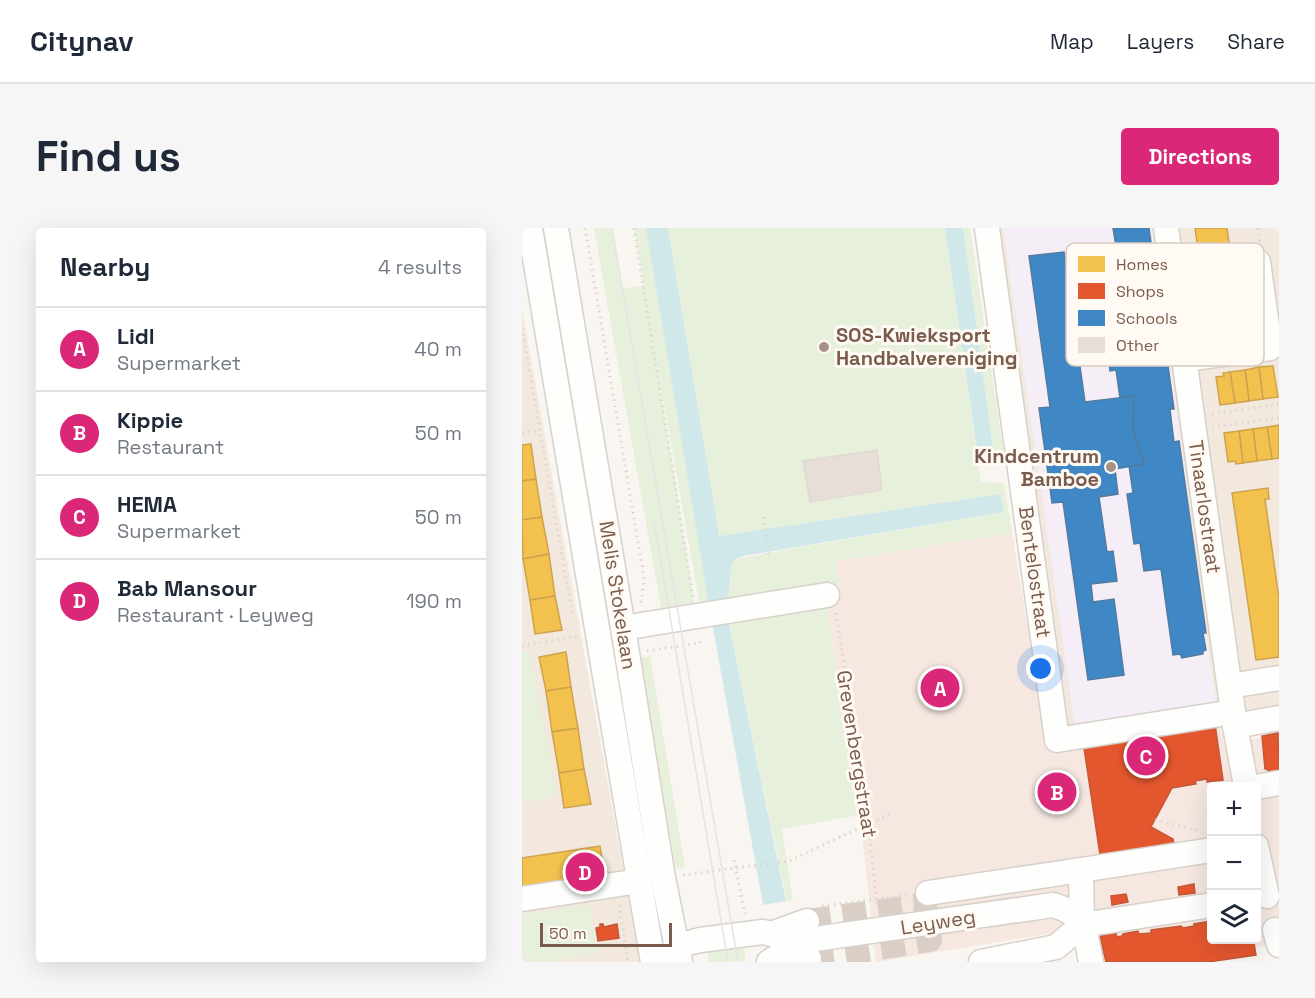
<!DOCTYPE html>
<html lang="en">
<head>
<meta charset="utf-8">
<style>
	:root { --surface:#fff; --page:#f6f6f7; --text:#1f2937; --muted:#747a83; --line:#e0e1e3; --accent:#db2777 }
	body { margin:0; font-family:"Space Grotesk",sans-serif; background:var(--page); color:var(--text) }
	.controls { position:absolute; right:18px; bottom:18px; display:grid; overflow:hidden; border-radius:6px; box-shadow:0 6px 24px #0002 }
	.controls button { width:54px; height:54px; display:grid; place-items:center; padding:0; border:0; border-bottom:2px solid var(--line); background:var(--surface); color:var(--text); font:30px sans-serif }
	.scale { position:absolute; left:18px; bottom:15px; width:132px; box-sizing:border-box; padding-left:6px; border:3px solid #7a5c4d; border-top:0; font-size:16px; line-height:21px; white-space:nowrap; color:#7a5c4d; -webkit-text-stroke:4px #fffaf3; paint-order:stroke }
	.you { position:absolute; left:519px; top:441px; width:21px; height:21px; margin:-15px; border:4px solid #fff; border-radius:50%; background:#1a73e8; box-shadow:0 0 0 9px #1a73e833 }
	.badge { display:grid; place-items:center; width:39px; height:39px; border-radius:50%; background:var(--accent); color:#fff; font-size:20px; font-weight:700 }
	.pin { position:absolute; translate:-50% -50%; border:3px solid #fff; box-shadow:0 2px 6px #0006 }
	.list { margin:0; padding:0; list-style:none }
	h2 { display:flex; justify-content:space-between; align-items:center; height:78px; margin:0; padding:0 24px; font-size:26px }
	h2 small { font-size:20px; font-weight:400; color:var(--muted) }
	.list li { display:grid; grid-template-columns:39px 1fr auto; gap:18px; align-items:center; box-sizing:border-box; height:84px; padding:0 24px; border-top:2px solid var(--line) }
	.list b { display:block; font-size:22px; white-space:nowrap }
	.list p { margin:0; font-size:20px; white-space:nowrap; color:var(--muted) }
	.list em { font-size:20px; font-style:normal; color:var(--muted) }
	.icon { flex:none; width:33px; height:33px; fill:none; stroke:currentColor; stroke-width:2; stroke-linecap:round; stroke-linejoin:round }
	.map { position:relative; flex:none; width:757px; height:734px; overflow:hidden; border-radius:6px }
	header { display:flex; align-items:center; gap:36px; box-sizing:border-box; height:84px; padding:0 30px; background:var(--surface); border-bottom:2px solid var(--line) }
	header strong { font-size:28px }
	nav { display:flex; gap:33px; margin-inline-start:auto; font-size:21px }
	.intro { display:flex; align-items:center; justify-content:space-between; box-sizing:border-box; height:144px; padding:0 36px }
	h1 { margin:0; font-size:42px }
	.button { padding:15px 27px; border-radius:6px; background:var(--accent); color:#fff; font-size:21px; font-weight:700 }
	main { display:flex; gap:36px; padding:0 36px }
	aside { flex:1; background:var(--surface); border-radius:6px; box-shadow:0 6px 24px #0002 }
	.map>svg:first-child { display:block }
	.residential { fill:#f2e8de }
	.commercial { fill:#f6e8e1; fill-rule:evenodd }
	.education { fill:#f6eef6 }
	.green { fill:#e7f0db }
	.water { fill:#d0e8ea }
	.homes { fill:#f2c14e; stroke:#cea34e; stroke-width:1.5 }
	.shops { fill:#e4572e; stroke:#c45837; stroke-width:1.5 }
	.schools { fill:#3f88c5; stroke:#517ba1; stroke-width:1.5 }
	.building { fill:#e6ded7; stroke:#e2d8d2; stroke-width:1.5 }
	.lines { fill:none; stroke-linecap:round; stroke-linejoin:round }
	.minor-tunnel { stroke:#d9cfc7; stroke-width:24; stroke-dasharray:24 12; stroke-linecap:butt }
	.minor-casing { stroke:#d7d1cb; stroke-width:27 }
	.path { stroke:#dcd5d0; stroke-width:3; stroke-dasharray:1.5 4.5; stroke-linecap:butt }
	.minor { stroke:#fefefd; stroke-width:24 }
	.tram { stroke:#e6e3e7; stroke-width:1.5 }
	.poi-dot { fill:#a69286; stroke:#fffaf3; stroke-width:2 }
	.labels { text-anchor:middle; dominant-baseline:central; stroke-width:6; stroke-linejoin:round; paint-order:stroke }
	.poi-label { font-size:20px; font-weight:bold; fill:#7a5c4d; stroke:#fffaf3; text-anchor:start }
	.street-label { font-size:20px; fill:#7a5c4d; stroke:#fffaf3 }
	.key { fill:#fffaf3; stroke:#d7cbc1; stroke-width:1.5 }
	.key-label { font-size:16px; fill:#7a5c4d }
</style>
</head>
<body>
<header>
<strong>Citynav</strong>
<nav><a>Map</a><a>Layers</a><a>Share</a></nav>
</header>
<div class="intro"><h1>Find us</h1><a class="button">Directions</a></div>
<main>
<aside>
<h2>Nearby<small>4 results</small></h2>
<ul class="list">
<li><span class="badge">A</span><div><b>Lidl</b><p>Supermarket</p></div><em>40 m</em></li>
<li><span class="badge">B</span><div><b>Kippie</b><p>Restaurant</p></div><em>50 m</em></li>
<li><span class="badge">C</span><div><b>HEMA</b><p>Supermarket</p></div><em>50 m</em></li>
<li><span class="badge">D</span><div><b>Bab Mansour</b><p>Restaurant · Leyweg</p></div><em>190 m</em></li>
</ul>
</aside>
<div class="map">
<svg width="757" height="734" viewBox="0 0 757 734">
	<rect width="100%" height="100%" fill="#f9f5f0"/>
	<g class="residential">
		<path d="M 476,0 L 757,0 L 757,504 L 719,510 L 716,481 L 540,498 L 518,295 Z"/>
		<path d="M 0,82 L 118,734 L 0,734 Z"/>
	</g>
	<path class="commercial" d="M 490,305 L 526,521 L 697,493 L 702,515 L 757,507 L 757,716 L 635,734 L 578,734 L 574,698 L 354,734 L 338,587 L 304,373 L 318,360 L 314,333 ZM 690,558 L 734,558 L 734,712 L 690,712 Z"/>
	<path class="education" d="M 481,0 L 630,0 L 694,478 L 553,498 Z"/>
	<g class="green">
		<path d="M 72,0 L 90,0 L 101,61 L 122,57 L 112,0 L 124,0 L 187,378 L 178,379 L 133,126 L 173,380 L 140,385 Z"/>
		<path d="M 146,0 L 423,0 L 459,254 L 482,255 L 490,305 L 314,333 L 318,361 L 206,375 L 209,339 L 213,331 L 481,284 L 479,266 L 196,308 Z"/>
		<path d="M 441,0 L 448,0 L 482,227 L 473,235 Z"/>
		<path d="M 304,373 L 338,587 L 260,601 L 271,672 L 265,673 L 205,387 Z"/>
		<path d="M 7,423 L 35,568 L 0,575 L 0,425 Z"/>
		<path d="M 128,428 L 163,640 L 154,641 L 118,430 Z"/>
		<path d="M 67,677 L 76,725 L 23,734 L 0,734 L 0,686 Z"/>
		<path d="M 220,712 L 224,733 L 187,734 L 184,718 Z"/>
	</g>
	<g class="water">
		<path d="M 124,0 L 146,0 L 197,308 L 479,266 L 481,284 L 222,328 L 213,331 L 209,339 L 205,387 L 264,673 L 241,677 L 187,378 Z"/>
		<path d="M 423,0 L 441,0 L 473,235 L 457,237 Z"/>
	</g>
	<g class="homes">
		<path d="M 673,0 L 705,0 L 720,107 L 724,106 L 726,117 L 690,122 Z"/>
		<path d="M 751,138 L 756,169 L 741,171 L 737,139 Z"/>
		<path d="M 737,139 L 741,171 L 727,173 L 723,142 Z"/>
		<path d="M 723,142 L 727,173 L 713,175 L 708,144 Z"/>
		<path d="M 708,144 L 713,175 L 698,177 L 694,149 L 702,148 L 701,145 Z"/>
		<path d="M 757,197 L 757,230 L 750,231 L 745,199 Z"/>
		<path d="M 745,199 L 750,231 L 735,233 L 731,201 Z"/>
		<path d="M 731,201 L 735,233 L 721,235 L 717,203 Z"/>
		<path d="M 717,203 L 721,235 L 714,236 L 713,233 L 706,234 L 702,205 Z"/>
		<path d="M 9,216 L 14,251 L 0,253 L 0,217 Z"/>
		<path d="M 14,251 L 20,289 L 0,292 L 0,253 Z"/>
		<path d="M 746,260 L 747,271 L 743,271 L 757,371 L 757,429 L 734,432 L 710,265 Z"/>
		<path d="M 20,289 L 27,326 L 1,331 L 0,292 Z"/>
		<path d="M 27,326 L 33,368 L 8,372 L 1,331 Z"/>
		<path d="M 33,368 L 40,402 L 13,406 L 8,372 Z"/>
		<path d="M 44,424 L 49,459 L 24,463 L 17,429 Z"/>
		<path d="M 49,459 L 56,500 L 30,504 L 24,463 Z"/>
		<path d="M 56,500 L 62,541 L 37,545 L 30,504 Z"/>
		<path d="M 62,541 L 69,576 L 42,580 L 37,545 Z"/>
		<path d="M 78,618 L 82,643 L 85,643 L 86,648 L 54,650 L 54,653 L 0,662 L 0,630 Z"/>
	</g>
	<g class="shops">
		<path d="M 693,496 L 701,552 L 685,554 L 685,551 L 673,553 L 674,556 L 650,560 L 629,599 L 651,611 L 652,616 L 578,627 L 562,520 L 571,519 L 571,516 L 581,514 L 581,517 L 677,502 L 676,499 Z"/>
		<path d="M 756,505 L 757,542 L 747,544 L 745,541 L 743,541 L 740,508 Z"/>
		<path d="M 672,656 L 673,665 L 657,667 L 656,659 Z"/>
		<path d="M 604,666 L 606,674 L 590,677 L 589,668 Z"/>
		<path d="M 690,693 L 690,712 L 734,712 L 735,714 L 732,715 L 734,727 L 686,734 L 584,734 L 578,708 L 594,705 L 595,709 L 600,708 L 601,706 L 616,703 L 617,706 L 629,705 L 629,702 L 659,698 L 661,700 L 672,698 L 672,696 Z"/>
		<path d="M 78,696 L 81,696 L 82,699 L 95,696 L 97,710 L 76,713 L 74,700 L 78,699 Z"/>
	</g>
	<g class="schools">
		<path d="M 591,0 L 627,0 L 652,181 L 648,181 L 650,198 L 652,214 L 657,213 L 684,405 L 681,405 L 684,422 L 681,423 L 681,426 L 660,430 L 658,426 L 651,427 L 639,341 L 622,343 L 618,315 L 612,316 L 605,266 L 611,265 L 607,238 L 622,236 L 611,202 L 612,168 L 598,170 L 594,142 L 588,143 L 582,94 L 587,93 L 583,65 L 601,62 Z"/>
		<path d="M 542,24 L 563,174 L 612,168 L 611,202 L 622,236 L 593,241 L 596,266 L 577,269 L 585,324 L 591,323 L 595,353 L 569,356 L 571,374 L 592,371 L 602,447 L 566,452 L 541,274 L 530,275 L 517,180 L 528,179 L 507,28 Z"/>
	</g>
	<path class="building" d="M 355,222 L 360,262 L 288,274 L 281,233 Z"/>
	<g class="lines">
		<path class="minor-tunnel" d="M 285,693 L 403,677 L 408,712 L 287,731"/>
		<g class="minor-casing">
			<g id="minor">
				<path d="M 8,0 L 131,734"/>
				<path d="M 34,0 L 101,400 L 141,650 L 158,734"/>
				<path d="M 465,0 L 535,512 L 711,484"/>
				<path d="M 644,0 L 713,498 L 724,558"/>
				<path d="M 662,131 L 748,120 L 736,34"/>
				<path d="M 101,400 L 305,367"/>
				<path d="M 708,458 L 757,450"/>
				<path d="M 713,498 L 757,490"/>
				<path d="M 734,559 L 757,555"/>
				<path d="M 734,618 L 745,668"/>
				<path d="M 559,642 L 690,622"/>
				<path d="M 406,665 L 559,642 L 560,697"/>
				<path d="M 0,671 L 117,653"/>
				<path d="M 753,702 L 757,717"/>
				<path d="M 249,706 L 285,693"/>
				<path d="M 265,715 L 531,677 C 565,687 562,702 569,734"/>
				<path d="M 145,729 L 155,718 L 178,712 L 241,704 L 259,708 L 265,715"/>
				<path d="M 247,734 L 263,724 L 265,715"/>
				<path d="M 269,734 L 287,731"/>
				<path d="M 459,734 L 534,719 L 560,697 L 690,677"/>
			</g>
		</g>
		<g class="path">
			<path d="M 63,0 L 122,349 L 119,377"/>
			<path d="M 112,0 L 171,370"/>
			<path d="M 736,0 L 738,16"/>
			<path d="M 0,100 L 50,385"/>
			<path d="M 690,186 L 757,176"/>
			<path d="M 690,199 L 757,190"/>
			<path d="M 0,205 L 18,202"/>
			<path d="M 242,289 L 247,326"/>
			<path d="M 314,385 L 347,596 L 354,671"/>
			<path d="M 0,418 L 57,408"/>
			<path d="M 125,423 L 178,415 L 177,409"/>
			<path d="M 633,592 L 676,602"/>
			<path d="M 212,632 L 223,686"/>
			<path d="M 161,647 L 267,633 L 367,586"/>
			<path d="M 97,677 L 106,734"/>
			<path d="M 300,678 L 386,667"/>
		</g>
		<use href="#minor" class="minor"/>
		<g class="tram">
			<path d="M 90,0 L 216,734"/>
			<path d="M 132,293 L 206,734"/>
		</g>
	</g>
	<g class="poi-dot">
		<circle cx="302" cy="119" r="6"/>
		<circle cx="589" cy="239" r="6"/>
	</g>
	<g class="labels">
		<g class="poi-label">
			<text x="314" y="107">SOS-Kwieksport<tspan x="314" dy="23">Handbalvereniging</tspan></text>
			<text x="577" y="228" text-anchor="end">Kindcentrum<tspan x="577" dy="23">Bamboe</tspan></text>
		</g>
		<g class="street-label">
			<text transform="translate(683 279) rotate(82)">Tinaarlostraat</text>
			<text transform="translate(513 344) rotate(82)">Bentelostraat</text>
			<text transform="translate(96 367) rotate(81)">Melis Stokelaan</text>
			<text transform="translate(335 526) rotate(81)">Grevenbergstraat</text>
			<text transform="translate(416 694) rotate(-9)">Leyweg</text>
		</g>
	</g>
	<rect x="544" y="15" width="198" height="123" rx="9" class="key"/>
	<rect x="556" y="28" width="27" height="16" fill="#f2c14e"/>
	<rect x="556" y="55" width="27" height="16" fill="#e4572e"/>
	<rect x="556" y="82" width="27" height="16" fill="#3f88c5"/>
	<rect x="556" y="109" width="27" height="16" fill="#e6ded7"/>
	<g class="key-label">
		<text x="594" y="42">Homes</text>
		<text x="594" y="69">Shops</text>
		<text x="594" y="96">Schools</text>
		<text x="594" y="123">Other</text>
	</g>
</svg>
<div class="controls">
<button>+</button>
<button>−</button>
<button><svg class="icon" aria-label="layers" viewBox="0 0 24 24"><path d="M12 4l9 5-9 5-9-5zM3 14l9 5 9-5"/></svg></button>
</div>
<div class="scale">50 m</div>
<div class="you"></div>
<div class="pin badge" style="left:418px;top:460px">A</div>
<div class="pin badge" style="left:535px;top:564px">B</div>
<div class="pin badge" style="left:624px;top:528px">C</div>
<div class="pin badge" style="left:63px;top:644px">D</div>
</div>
</main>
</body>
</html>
